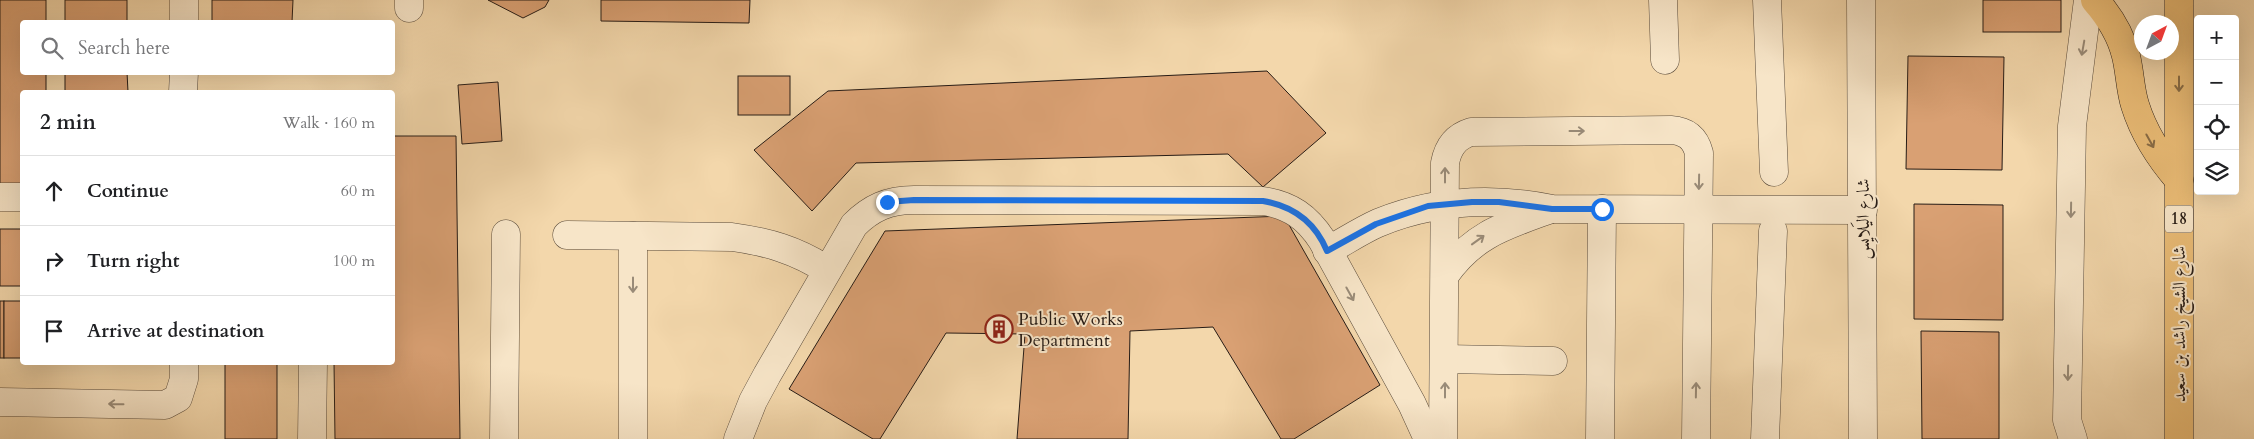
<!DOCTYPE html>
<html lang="en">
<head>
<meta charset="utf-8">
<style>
	:root { --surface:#fff; --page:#f2f2f2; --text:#202124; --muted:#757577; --line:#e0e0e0 }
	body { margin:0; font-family:Cardo,Amiri,serif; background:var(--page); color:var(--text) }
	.controls { position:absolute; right:15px; top:15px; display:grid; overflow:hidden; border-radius:5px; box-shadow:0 5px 20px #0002 }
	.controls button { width:45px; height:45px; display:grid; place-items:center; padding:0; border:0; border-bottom:1px solid var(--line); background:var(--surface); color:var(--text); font:25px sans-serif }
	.compass { position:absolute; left:2134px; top:15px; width:45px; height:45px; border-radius:50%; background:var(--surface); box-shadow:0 5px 20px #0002; rotate:41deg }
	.stop { position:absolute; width:15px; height:15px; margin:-11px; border:4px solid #1a73e8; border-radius:50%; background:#fff }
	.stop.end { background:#1a73e8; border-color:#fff; box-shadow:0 1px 5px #0008 }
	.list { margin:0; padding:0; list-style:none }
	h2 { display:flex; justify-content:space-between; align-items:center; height:65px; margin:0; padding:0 20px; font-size:21px }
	h2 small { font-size:16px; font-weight:400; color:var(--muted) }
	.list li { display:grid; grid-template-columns:32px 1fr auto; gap:15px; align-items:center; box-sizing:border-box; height:70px; padding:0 20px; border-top:1px solid var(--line) }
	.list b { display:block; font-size:19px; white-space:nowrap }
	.list em { font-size:16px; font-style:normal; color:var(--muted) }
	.icon { flex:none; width:28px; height:28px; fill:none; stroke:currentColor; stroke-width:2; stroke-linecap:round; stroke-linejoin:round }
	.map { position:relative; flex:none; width:2254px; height:439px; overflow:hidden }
	.search { position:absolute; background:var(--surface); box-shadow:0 5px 20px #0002; left:20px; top:20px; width:375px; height:55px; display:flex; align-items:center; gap:12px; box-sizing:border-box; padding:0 18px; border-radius:5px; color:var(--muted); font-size:19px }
	.panel { position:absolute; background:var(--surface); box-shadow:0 5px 20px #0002; left:20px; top:90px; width:375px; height:275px; border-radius:5px }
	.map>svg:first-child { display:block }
	.building { fill:#d9a073; stroke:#271c16 }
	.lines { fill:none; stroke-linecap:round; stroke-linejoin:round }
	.minor-casing { stroke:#5a4b3b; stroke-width:29 }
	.major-casing { stroke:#271c16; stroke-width:29 }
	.minor { stroke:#f7e5c8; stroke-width:28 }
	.major { stroke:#eabc76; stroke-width:28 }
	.oneway { stroke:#998b78 }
	.oneway2 { stroke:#886c46 }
	.route { stroke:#1a73e8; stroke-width:6 }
	.labels { text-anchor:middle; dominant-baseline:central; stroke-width:4; stroke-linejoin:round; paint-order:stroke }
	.shield { fill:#f7e5c8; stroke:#65584b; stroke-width:1 }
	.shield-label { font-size:16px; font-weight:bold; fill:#271c16 }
	.street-label { font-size:18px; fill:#271c16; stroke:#f7e5c8 }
	.poi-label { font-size:18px; fill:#271c16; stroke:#f7e5c8; text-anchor:start }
</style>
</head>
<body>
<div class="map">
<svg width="2254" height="439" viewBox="0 0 2254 439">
	<rect width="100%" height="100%" fill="#f3d7ab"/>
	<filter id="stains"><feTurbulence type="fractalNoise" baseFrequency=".004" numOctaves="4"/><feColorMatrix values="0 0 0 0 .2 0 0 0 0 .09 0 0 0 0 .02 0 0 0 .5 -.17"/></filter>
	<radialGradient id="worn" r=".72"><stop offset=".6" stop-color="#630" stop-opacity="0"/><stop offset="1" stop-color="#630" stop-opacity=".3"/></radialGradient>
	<g class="building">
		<path d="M 0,0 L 46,0 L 46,22 L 22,22 L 22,72 L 46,72 L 46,92 L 22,92 L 22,184 L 0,184 Z"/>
		<rect x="65" y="0" width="62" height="22"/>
		<path d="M 212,0 L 293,0 L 292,22 L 212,22 Z"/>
		<path d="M 488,0 L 549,0 L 545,7 L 523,18 Z"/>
		<path d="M 601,0 L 750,0 L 749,23 L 601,21 Z"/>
		<rect x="1983" y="0" width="78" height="32"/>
		<path d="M 1908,56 L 2004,57 L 2002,170 L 1906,169 Z"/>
		<path d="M 1267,71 L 1326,133 L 1263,187 L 1228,154 L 856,163 L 812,211 L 754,150 L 828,91 Z"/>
		<path d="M 65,72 L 127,72 L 128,92 L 65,92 Z"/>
		<rect x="738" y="76" width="52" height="39"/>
		<path d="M 498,82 L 502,141 L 462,144 L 458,85 Z"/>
		<path d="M 392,136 L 456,136 L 460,439 L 335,439 L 334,362 L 392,362 Z"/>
		<path d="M 1914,204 L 2003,205 L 2003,320 L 1914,319 Z"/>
		<path d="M 1284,216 L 1380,385 L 1294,439 L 1281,439 L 1213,327 L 1130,331 L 1128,439 L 1017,439 L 1025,334 L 946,333 L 880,439 L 873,439 L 789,389 L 885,231 Z"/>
		<rect x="0" y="229" width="22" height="57"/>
		<rect x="0" y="301" width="4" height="57"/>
		<rect x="4" y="301" width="18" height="57"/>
		<path d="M 1921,331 L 1999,332 L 1999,439 L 1922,439 Z"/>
		<rect x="225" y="362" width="52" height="77"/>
	</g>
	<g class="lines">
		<g class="minor-casing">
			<g id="minor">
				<path d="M 1663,0 L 1665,60"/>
				<path d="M 1767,0 L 1774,172"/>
				<path d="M 1861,0 L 1863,439"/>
				<path d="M 409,8 L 409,0"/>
				<path d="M 184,22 L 184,0"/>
				<path d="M 183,92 L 184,72"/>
				<path d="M 0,197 L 22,197"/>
				<path d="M 567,235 L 732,237 C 768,242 796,250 827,270"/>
				<path d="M 633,236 L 633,439"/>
				<path d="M 1327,251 C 1344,242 1360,231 1378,223 C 1434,200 1493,197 1552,209 L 1863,210"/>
				<path d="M 1445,275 C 1473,235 1504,226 1548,210"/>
				<path d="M 1445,359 L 1553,361"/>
				<path d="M 0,402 L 165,405 L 178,398 L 184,379 L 184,362"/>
				<path d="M 312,439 L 313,362"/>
				<path d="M 504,439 L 506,234"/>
				<path d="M 738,439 L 753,401 L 767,375 L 854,225 C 871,208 888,200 914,200 L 1263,201 C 1290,205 1307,217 1322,240 L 1412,404 L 1428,439"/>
				<path d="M 1443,439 L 1445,163 C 1448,147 1455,137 1471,132 L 1671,130 C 1686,131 1695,138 1699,153 L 1696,439"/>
				<path d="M 1600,439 L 1602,209"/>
				<path d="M 1765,439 L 1773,231"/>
				<path d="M 2073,439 L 2067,420 L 2072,126 L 2088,0"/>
			</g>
		</g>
		<g class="major-casing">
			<g id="major">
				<path d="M 2095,0 C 2109,16 2121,35 2126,56 C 2130,72 2130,89 2135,105 C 2144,134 2159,157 2179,180"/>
				<path d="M 2179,439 L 2179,0"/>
			</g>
		</g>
		<use href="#minor" class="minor"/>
		<use href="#major" class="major"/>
	</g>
	<defs><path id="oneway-shaft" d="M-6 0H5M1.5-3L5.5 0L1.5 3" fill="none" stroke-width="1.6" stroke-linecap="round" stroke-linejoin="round" transform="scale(1.25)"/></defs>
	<g class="oneway">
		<use href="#oneway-shaft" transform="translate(2083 48) rotate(100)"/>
		<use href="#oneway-shaft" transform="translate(1577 131)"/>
		<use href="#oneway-shaft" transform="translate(1445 175) rotate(-90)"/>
		<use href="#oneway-shaft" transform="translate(1699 182) rotate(91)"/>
		<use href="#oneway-shaft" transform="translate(2071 210) rotate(91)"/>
		<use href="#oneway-shaft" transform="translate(1478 240) rotate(-36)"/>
		<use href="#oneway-shaft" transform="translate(633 285) rotate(90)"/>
		<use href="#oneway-shaft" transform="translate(1350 294) rotate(61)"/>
		<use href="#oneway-shaft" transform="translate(2068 373) rotate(91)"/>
		<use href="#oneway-shaft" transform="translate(1445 390) rotate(-90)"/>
		<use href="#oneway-shaft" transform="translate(1696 390) rotate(-89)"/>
		<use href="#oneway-shaft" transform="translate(116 404) rotate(-179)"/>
	</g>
	<g class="oneway2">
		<use href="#oneway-shaft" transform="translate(2179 84) rotate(90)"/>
		<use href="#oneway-shaft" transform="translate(2150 141) rotate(61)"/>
	</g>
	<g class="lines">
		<path class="route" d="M 887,202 L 914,200 L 1263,201 C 1293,206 1315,222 1327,251 L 1376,224 L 1428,206 L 1472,202 L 1499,202 L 1552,209 L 1602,209"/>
	</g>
	<defs>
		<g id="building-ring" transform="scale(1.4375)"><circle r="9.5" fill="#f7e5c8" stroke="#8f2418" stroke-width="1.5"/><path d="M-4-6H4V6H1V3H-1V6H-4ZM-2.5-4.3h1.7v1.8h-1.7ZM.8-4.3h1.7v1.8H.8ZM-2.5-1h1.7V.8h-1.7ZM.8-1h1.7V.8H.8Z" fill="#8f2418"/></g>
	</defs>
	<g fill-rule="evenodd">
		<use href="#building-ring" x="999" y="329"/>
	</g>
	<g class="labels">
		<rect class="shield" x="2165" y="205.5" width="28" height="27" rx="4"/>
		<g class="shield-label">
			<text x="2179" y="219">18</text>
		</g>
		<g class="street-label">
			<text transform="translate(1863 219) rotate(-90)">شارع اليَلايِس</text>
			<text transform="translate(2179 324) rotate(-90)">شارع الشيخ راشد بن سعيد</text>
		</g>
		<g class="poi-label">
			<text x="1018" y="319">Public Works<tspan x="1018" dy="21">Department</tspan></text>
		</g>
	</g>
	<rect width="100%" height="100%" filter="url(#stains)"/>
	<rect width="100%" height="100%" fill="url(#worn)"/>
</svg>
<div class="controls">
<button>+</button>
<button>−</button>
<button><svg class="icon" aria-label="locate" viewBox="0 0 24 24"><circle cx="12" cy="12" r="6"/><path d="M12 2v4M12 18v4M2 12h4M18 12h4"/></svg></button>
<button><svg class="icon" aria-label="layers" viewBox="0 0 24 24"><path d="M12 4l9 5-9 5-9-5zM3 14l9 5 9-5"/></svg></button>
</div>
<svg class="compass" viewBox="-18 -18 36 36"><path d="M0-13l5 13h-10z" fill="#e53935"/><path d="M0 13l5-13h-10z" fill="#757577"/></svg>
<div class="stop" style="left:1602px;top:209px"></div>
<div class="stop end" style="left:887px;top:202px"></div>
<div class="search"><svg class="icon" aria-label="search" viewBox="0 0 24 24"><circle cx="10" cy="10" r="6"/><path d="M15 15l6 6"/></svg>Search here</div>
<section class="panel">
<h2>2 min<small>Walk · 160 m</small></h2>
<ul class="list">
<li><svg class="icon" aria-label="ahead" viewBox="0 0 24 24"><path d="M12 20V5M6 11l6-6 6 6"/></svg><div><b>Continue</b></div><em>60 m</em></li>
<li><svg class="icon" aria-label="right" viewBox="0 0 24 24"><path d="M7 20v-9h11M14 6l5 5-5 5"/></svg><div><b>Turn right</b></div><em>100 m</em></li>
<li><svg class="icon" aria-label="arrive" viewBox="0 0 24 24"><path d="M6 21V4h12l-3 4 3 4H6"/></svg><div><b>Arrive at destination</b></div></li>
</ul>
</section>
</div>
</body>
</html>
